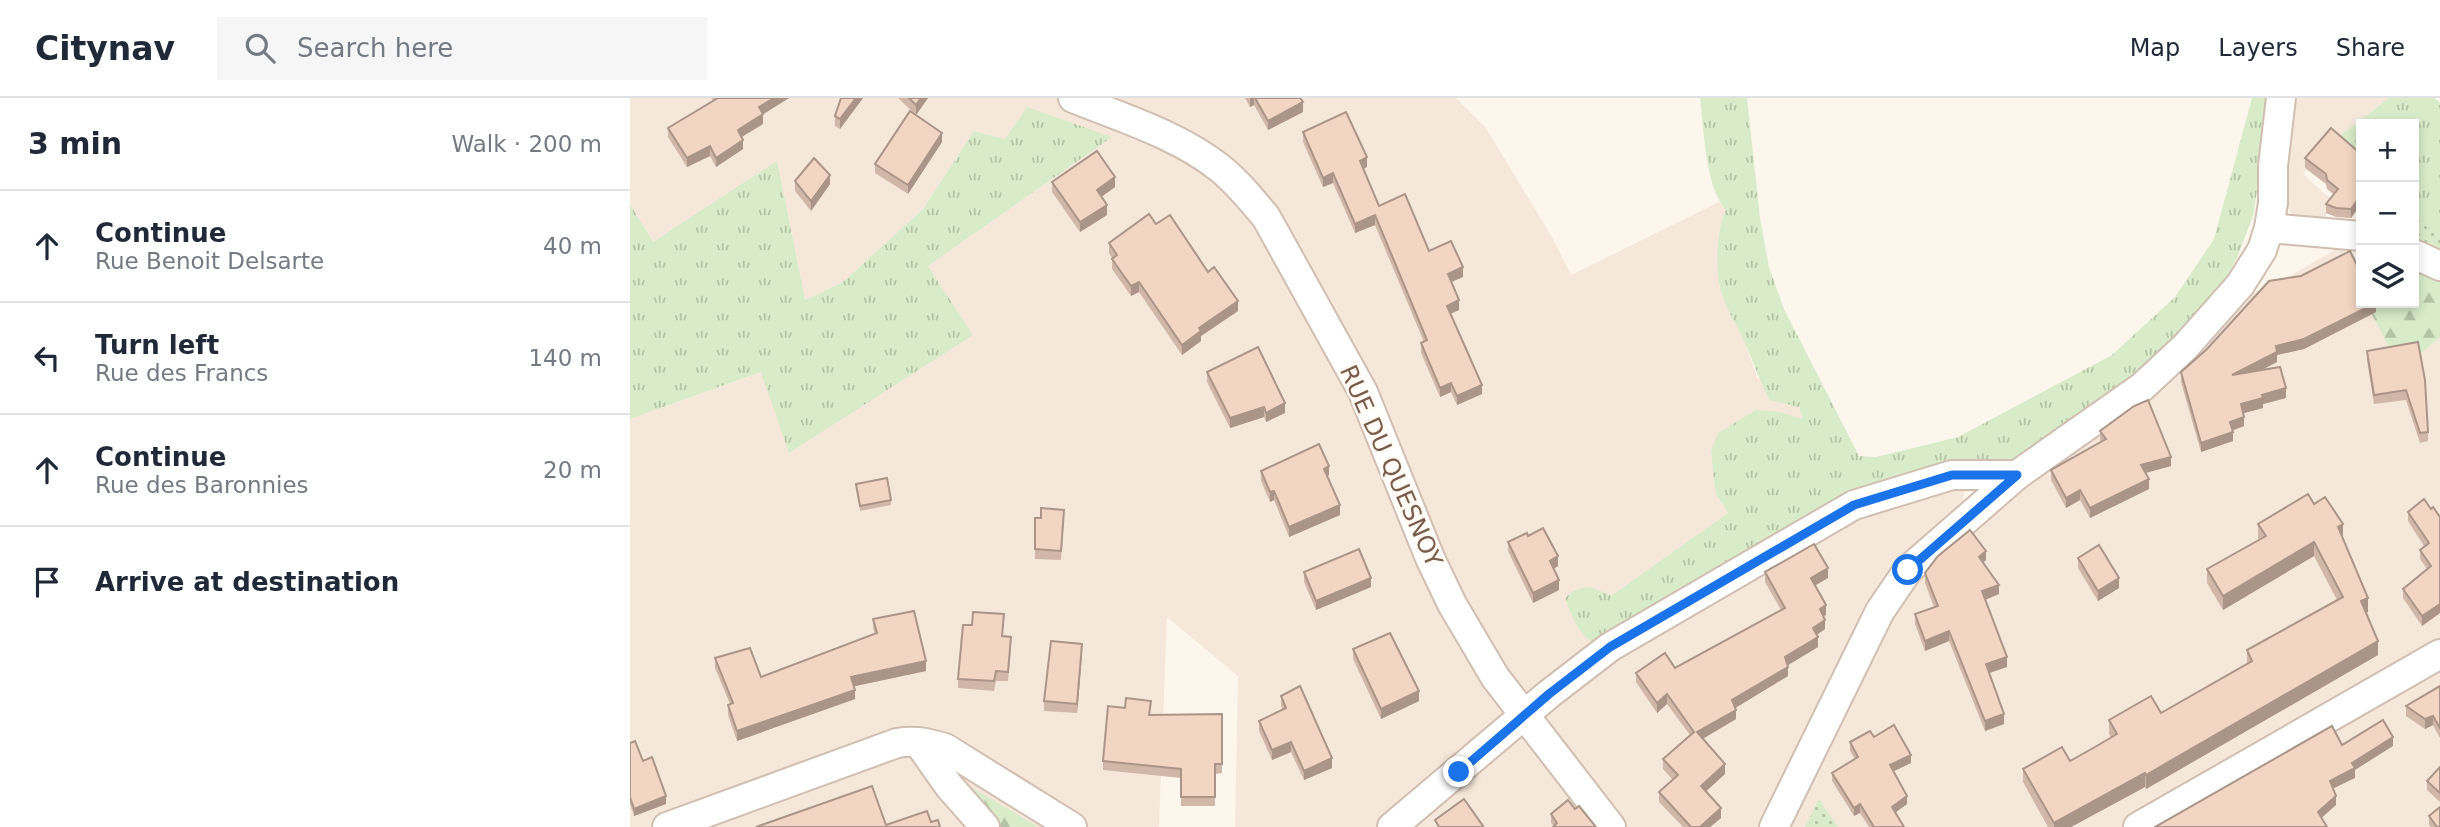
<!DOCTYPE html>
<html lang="en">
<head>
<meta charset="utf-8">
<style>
	:root { --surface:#fff; --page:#f6f6f7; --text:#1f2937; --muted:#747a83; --line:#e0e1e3 }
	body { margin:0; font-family:"DejaVu Sans",sans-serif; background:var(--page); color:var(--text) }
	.controls { position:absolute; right:21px; top:21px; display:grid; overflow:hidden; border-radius:0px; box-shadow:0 4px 10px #0003 }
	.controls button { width:63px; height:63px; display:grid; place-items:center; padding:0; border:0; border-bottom:2px solid var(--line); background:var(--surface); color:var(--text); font:35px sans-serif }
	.stop { position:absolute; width:21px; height:21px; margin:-16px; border:5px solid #1a73e8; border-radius:50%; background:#fff }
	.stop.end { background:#1a73e8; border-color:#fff; box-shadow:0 2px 7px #0008 }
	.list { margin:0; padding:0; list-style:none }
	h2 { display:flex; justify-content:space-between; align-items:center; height:91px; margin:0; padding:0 28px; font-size:30px }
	h2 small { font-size:23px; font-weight:400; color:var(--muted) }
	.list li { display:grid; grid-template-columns:46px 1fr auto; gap:21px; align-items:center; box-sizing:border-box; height:112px; padding:0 28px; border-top:2px solid var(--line) }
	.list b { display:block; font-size:26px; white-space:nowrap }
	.list p { margin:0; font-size:23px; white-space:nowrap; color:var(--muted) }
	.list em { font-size:23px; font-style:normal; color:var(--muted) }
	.icon { flex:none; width:38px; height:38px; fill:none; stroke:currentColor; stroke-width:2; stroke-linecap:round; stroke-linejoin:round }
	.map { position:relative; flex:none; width:1810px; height:729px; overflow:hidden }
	header { display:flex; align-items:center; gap:42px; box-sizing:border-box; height:98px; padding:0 35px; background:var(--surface); border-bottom:2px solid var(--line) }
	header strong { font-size:33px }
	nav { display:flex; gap:38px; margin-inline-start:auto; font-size:24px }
	.search { width:490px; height:63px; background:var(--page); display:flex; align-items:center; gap:18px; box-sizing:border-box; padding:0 24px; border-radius:0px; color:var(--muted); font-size:26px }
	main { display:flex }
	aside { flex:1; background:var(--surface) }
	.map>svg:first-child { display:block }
	.residential { fill:#f5e8da }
	.grass { fill:url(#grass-tufts) }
	.forest { fill:url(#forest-firs) }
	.garden { fill:url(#garden-dots) }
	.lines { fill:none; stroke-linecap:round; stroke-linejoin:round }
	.minor-casing { stroke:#d1beb0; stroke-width:32 }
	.minor { stroke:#fff; stroke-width:28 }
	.wall { fill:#d1b7a8 }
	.shaded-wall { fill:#aa9588 }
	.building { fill:#f3d5c3; stroke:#aa9588; stroke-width:2 }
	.route { stroke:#1a73e8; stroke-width:9 }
	.labels { text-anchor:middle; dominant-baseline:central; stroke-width:5; stroke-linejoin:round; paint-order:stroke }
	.street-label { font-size:24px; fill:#7a5c4d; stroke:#fffaf3 }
</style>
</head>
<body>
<header>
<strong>Citynav</strong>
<div class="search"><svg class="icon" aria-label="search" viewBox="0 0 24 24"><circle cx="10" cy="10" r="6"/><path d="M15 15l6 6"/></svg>Search here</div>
<nav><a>Map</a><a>Layers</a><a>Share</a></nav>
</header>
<main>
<aside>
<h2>3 min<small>Walk · 200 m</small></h2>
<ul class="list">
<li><svg class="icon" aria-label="ahead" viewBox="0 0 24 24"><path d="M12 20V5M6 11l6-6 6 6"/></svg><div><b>Continue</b><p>Rue Benoit Delsarte</p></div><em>40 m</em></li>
<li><svg class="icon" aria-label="left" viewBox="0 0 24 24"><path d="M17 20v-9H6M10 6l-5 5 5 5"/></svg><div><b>Turn left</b><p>Rue des Francs</p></div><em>140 m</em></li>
<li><svg class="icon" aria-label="ahead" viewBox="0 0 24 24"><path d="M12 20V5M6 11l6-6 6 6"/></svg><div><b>Continue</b><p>Rue des Baronnies</p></div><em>20 m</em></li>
<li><svg class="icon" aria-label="arrive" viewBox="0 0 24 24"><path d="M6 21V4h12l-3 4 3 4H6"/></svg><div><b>Arrive at destination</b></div></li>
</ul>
</aside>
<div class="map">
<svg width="1810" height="729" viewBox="0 0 1810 729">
	<defs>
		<pattern id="grass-tufts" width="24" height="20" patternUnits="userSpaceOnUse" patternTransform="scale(1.75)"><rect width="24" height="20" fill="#d8ecc9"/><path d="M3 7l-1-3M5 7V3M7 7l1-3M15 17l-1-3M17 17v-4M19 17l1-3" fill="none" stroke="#b4c2a5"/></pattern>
		<pattern id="forest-firs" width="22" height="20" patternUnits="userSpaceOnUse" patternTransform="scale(1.75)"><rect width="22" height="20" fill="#d8ecc9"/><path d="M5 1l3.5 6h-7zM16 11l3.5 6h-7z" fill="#b4c2a5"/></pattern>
		<pattern id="garden-dots" width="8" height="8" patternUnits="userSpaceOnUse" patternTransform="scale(1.75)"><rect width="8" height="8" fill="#d8ecc9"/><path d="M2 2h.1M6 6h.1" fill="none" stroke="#b4c2a5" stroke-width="1.8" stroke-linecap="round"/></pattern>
	</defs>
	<rect width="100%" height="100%" fill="#fdf6ec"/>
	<g class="residential">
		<path d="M 0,0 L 826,0 L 856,30 L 923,141 L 941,177 L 1089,104 L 1096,112 L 1117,250 L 1127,279 L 1169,309 L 1173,322 L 1150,314 L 1081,353 L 1086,396 L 1098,415 L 945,526 L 1220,410 L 1329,387 L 1335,391 L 1334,401 L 1299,438 L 1610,187 L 1623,195 L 1651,183 L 1713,147 L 1731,205 L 1736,205 L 1744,219 L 1786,260 L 1810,239 L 1810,729 L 605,729 L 608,578 L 537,519 L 529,729 L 0,729 L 0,321 L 132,274 L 159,354 L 342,237 L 298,168 L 482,39 L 375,41 L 344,33 L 293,111 L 213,184 L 175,202 L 23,145 L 0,106 Z"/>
		<path d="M 1651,0 L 1759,0 L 1698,47 L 1673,76 L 1705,105 L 1694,120 L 1716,129 L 1663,119 L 1656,105 Z"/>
	</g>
	<g class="grass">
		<path d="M 1070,0 L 1117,0 L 1130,120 L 1139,169 L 1154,211 L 1229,358 L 1246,359 L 1328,339 L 1482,257 L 1545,199 L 1584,141 L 1622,0 L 1651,0 L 1631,68 L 1623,118 L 1607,160 L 1597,178 L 1610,187 L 1595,203 L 1387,377 L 1338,366 L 965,547 C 948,535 942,519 935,500 C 953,485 961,488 981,498 L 1098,415 L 1086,396 L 1084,382 L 1081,353 L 1088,335 L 1126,312 L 1150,314 L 1173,321 L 1169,309 L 1140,302 C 1130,284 1124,266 1116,247 C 1108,229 1096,211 1091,193 C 1085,171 1086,132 1096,112 C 1075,89 1074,31 1070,0 Z"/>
		<path d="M 1759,0 L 1805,0 L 1810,5 L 1810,140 L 1784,118 L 1784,26 L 1731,26 L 1731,75 L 1698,47 Z"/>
		<path d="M 397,9 L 482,39 L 298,168 L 343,237 L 159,355 L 131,274 L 0,321 L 0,106 L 23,144 L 147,63 L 175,202 L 213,184 L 293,111 L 344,33 L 375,41 Z"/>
	</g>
	<g class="forest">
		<path d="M 1784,156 L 1810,168 L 1810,239 L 1786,260 L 1766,263 L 1736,205 L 1784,205 Z"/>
		<path d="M 343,690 L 408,729 L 355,729 L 334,704 Z"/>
	</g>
	<g class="garden">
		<path d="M 1784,118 L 1810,140 L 1810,168 L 1784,156 Z"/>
		<path d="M 1189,701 L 1208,729 L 1175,729 Z"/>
	</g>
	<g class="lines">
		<g class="minor-casing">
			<g id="minor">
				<path d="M 443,0 C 492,20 549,37 591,71 C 608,85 622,102 636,119 L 733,294 L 800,460 L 822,506 L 865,579 L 981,729"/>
				<path d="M 1639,130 L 1731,138"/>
				<path d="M 1784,156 L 1810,168"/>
				<path d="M 288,644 L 319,688 L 355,729"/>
				<path d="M 37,729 L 267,645 C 285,642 298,645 315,650 L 442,729"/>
				<path d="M 762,729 L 919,596 L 980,549 L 1224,407 L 1322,377 L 1387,377"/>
				<path d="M 1144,729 L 1250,513 L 1278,472 L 1387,377 L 1512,289 L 1555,249 L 1610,187 L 1632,152 L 1639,130 L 1643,105 L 1643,68 L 1651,0"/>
				<path d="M 1508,729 L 1810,556"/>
			</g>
		</g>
		<use href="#minor" class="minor"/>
	</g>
	<g class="wall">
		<path d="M 81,0 L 159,0 L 133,16 L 133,26 L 112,39 L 113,51 L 86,69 L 80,58 L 57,69 L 38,39 L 38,30 L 84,3 Z"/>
		<path d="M 211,0 L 233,0 L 210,31 L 205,28 L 205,18 Z"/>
		<path d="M 268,0 L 298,0 L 286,17 Z"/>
		<path d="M 615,0 L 670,0 L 673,14 L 638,32 L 624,7 L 620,9 Z"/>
		<path d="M 673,34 L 737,69 L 733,71 L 749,108 L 799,153 L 833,179 L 822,184 L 829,212 L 821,216 L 852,296 L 827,307 L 821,294 L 810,299 L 791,255 L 791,245 L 794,244 L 745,127 L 725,135 L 703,85 L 693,89 L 673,44 Z"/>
		<path d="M 312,44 L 278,96 L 245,75 L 245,66 Z"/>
		<path d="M 1731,56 L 1731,106 L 1721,120 L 1706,119 L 1696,115 L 1696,106 L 1703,96 L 1697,91 L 1696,86 L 1675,70 L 1675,60 Z"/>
		<path d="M 165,83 L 200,86 L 181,113 L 165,93 Z"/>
		<path d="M 422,84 L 485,89 L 471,99 L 477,117 L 450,134 L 422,94 Z"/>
		<path d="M 526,126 L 578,174 L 608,213 L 571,238 L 571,243 L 552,257 L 509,194 L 501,198 L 482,171 L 482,160 L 479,155 L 479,145 Z"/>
		<path d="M 1746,214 L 1674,251 L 1647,257 L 1647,264 L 1632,272 L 1656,300 L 1633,306 L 1633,310 L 1613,315 L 1614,328 L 1602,333 L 1603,343 L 1571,354 L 1551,284 L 1551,274 Z"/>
		<path d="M 1788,244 L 1798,334 L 1798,343 L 1790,345 L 1776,302 L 1744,306 L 1737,263 L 1737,253 Z"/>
		<path d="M 577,274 L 655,315 L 636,324 L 634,319 L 600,330 L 577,284 Z"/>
		<path d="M 1470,333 L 1541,368 L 1516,375 L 1519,391 L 1460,420 L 1450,402 L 1436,410 L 1421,382 L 1421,372 L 1471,344 L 1470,342 Z"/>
		<path d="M 631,373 L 699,377 L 697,378 L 710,417 L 659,439 L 644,402 L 640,404 L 631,383 Z"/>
		<path d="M 226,386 L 261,402 L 261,407 L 230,413 Z"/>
		<path d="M 1684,406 L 1713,440 L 1738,514 L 1736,515 L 1748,557 L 1516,691 L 1515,689 L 1441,729 L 1418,729 L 1393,684 L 1393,671 L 1440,663 L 1481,640 L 1479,636 L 1479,622 L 1531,615 L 1617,566 L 1617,552 L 1707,502 L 1684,458 L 1593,512 L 1577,485 L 1577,471 L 1629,442 L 1628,440 L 1628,426 Z"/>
		<path d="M 1801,411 L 1810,419 L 1810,515 L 1792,528 L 1773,500 L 1773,491 L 1797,471 L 1790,461 L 1790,452 L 1794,448 L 1778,423 L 1778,414 Z"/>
		<path d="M 405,420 L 434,421 L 431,462 L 405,461 Z"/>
		<path d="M 898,438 L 928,468 L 923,471 L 929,492 L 903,505 L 878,453 L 878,444 Z"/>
		<path d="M 1448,460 L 1489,490 L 1468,503 L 1448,470 Z"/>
		<path d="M 1356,462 L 1353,465 L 1369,496 L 1355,502 L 1377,569 L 1359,575 L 1374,626 L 1355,633 L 1319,543 L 1295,553 L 1285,526 L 1285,516 L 1304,509 L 1295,485 L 1295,475 Z"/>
		<path d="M 674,474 L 741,489 L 686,512 L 674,484 Z"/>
		<path d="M 1135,474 L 1198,480 L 1185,487 L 1196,517 L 1194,518 L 1195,531 L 1187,537 L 1188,549 L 1157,567 L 1158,578 L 1105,610 L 1106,621 L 1073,641 L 1095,676 L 1076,693 L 1091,720 L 1080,729 L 1053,729 L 1029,704 L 1029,694 L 1043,682 L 1033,671 L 1033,661 L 1060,637 L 1037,606 L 1027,615 L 1006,584 L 1006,575 L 1045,570 L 1151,512 L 1135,484 Z"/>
		<path d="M 243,521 L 296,573 L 224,588 L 225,601 L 107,643 L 98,617 L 98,607 L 100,606 L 85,570 L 85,560 L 131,579 L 245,536 L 243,530 Z"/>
		<path d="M 373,538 L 381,548 L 378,583 L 366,583 L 364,593 L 328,590 L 328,581 Z"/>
		<path d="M 723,551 L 789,603 L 751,621 L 723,561 Z"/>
		<path d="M 452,556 L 447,615 L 414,613 L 414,603 Z"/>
		<path d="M 1810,588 L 1810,640 L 1803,627 L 1795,631 L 1776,618 L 1776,608 Z"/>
		<path d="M 651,598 L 702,670 L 674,682 L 661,654 L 642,662 L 629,633 L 629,623 L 653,612 L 651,607 Z"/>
		<path d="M 592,616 L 592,675 L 585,676 L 585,708 L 551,708 L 551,680 L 473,672 L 473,663 L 520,617 Z"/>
		<path d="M 1244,639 L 1281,665 L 1263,673 L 1277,706 L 1265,714 L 1274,729 L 1239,729 L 1230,715 L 1224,718 L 1202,683 L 1202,675 L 1225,661 L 1220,653 L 1220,644 Z"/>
		<path d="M 0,645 L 13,663 L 36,706 L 4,718 L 0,706 Z"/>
		<path d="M 1810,669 L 1810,704 L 1797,692 L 1797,683 Z"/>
		<path d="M 945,711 L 924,728 L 921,725 L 921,716 Z"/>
		<path d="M 1799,718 L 1810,729 L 1801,729 L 1799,727 Z"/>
	</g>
	<g class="shaded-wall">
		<path d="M 144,0 L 159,0 L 129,19 L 129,9 Z"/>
		<path d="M 226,0 L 233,0 L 210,31 L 210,21 Z"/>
		<path d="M 291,0 L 298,0 L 286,17 L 286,7 Z"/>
		<path d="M 620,0 L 624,0 L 624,7 L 620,9 Z"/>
		<path d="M 673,4 L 673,14 L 638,32 L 638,23 Z"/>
		<path d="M 133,16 L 133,26 L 108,41 L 108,32 Z"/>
		<path d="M 312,35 L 312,44 L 278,96 L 278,87 Z"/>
		<path d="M 113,42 L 113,51 L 86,69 L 86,60 Z"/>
		<path d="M 80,48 L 80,58 L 57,69 L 57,60 Z"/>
		<path d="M 737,59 L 737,69 L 730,72 L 730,63 Z"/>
		<path d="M 703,75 L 703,85 L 693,89 L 693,80 Z"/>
		<path d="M 200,77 L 200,86 L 181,113 L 181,103 Z"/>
		<path d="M 485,79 L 485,89 L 467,102 L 467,92 Z"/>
		<path d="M 1731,97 L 1731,106 L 1721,120 L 1721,111 Z"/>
		<path d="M 477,107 L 477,117 L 450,134 L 450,124 Z"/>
		<path d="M 745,117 L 745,127 L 725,135 L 725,126 Z"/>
		<path d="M 833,169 L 833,179 L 818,185 L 818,176 Z"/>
		<path d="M 509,184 L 509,194 L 501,198 L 501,188 Z"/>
		<path d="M 829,202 L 829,212 L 817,217 L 817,208 Z"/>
		<path d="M 608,203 L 608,213 L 571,238 L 571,243 L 552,257 L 552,247 L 569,230 Z"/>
		<path d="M 1746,205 L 1746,214 L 1674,251 L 1647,257 L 1647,264 L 1602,287 L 1602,277 L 1646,248 Z"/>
		<path d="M 821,285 L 821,294 L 810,299 L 810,290 Z"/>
		<path d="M 852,287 L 852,296 L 827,307 L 827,298 Z"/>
		<path d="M 1656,290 L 1656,300 L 1633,306 L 1633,310 L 1611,316 L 1611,306 L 1632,297 Z"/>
		<path d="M 655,305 L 655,315 L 636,324 L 636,315 Z"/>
		<path d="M 634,309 L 634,319 L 600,330 L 600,320 Z"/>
		<path d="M 1614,319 L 1614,328 L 1600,333 L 1600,324 Z"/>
		<path d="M 1603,334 L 1603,343 L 1571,354 L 1571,345 Z"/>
		<path d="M 1541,359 L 1541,368 L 1511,376 L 1511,367 Z"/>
		<path d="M 699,368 L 699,377 L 694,380 L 694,371 Z"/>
		<path d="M 1519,381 L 1519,391 L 1460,420 L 1460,410 Z"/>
		<path d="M 1450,392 L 1450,402 L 1436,410 L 1436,400 Z"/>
		<path d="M 644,393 L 644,402 L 640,404 L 640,394 Z"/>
		<path d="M 710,407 L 710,417 L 659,439 L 659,429 Z"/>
		<path d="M 1713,426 L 1713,440 L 1708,429 Z"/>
		<path d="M 1684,444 L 1684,458 L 1593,512 L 1593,498 Z"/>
		<path d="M 1356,453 L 1356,462 L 1349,468 L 1349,459 Z"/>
		<path d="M 928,458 L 928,468 L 920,473 L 920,463 Z"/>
		<path d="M 1198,470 L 1198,480 L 1181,490 L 1181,480 Z"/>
		<path d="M 741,480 L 741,489 L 686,512 L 686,503 Z"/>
		<path d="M 1489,480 L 1489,490 L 1468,503 L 1468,493 Z"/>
		<path d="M 929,482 L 929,492 L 903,505 L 903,495 Z"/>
		<path d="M 1369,487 L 1369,496 L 1352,503 L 1352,493 Z"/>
		<path d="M 1738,500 L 1738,514 L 1731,517 L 1731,503 Z"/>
		<path d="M 1810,506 L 1810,515 L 1792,528 L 1792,518 Z"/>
		<path d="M 1196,507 L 1196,517 L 1190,520 L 1190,511 Z"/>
		<path d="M 1195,522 L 1195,531 L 1183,539 L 1183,530 Z"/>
		<path d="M 1319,533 L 1319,543 L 1295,553 L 1295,543 Z"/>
		<path d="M 1188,539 L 1188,549 L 1155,569 L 1155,559 Z"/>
		<path d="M 1748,543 L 1748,557 L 1516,691 L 1516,677 Z"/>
		<path d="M 452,546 L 452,556 L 447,615 L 447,606 Z"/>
		<path d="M 1377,559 L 1377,569 L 1356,576 L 1356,566 Z"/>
		<path d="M 296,563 L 296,573 L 221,589 L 221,579 Z"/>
		<path d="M 1158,569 L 1158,578 L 1102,612 L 1102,602 Z"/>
		<path d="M 225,592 L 225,601 L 107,643 L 107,633 Z"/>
		<path d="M 789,593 L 789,603 L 751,621 L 751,611 Z"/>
		<path d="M 1037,596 L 1037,606 L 1027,615 L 1027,605 Z"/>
		<path d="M 1106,612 L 1106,621 L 1067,644 L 1067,634 Z"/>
		<path d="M 1374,616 L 1374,626 L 1355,633 L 1355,623 Z"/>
		<path d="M 1803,618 L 1803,627 L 1795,631 L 1795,621 Z"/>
		<path d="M 1763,639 L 1763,648 L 1725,672 L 1725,680 L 1700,692 L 1700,683 L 1722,665 Z"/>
		<path d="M 661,644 L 661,654 L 642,662 L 642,652 Z"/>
		<path d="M 1281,657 L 1281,665 L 1260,675 L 1260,667 Z"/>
		<path d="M 702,660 L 702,670 L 674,682 L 674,673 Z"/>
		<path d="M 1095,666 L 1095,676 L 1071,698 L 1071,688 Z"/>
		<path d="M 1515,675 L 1515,689 L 1441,729 L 1424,729 L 1424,725 Z"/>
		<path d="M 36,698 L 36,706 L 4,718 L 4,711 Z"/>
		<path d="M 1277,698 L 1277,706 L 1262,717 L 1262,709 Z"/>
		<path d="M 1706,698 L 1706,707 L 1688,723 L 1688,714 Z"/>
		<path d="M 1230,706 L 1230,715 L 1224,718 L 1224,710 Z"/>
		<path d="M 1091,710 L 1091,720 L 1080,729 L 1070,729 Z"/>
	</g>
	<g class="building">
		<path d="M 88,0 L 144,0 L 129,9 L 133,16 L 108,32 L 113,42 L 86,60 L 80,48 L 57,60 L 38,30 Z"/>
		<path d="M 211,0 L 226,0 L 210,21 L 205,18 Z"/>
		<path d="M 279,0 L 291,0 L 286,7 Z"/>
		<path d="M 625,0 L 670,0 L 673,4 L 638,23 Z"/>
		<path d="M 280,13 L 312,35 L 278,87 L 245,66 Z"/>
		<path d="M 716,14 L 737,59 L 730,63 L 749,108 L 775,96 L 799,153 L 821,143 L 833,169 L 818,176 L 829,202 L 817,208 L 852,287 L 827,298 L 821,285 L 810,290 L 791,245 L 797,242 L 745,117 L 725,126 L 703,75 L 693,80 L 673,34 Z"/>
		<path d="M 1701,30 L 1731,56 L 1731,97 L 1721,111 L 1706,110 L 1696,106 L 1708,91 L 1697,82 L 1696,76 L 1675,60 Z"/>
		<path d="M 467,53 L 485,79 L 467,92 L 477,107 L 450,124 L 422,84 Z"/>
		<path d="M 184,60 L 200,77 L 181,103 L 165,83 Z"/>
		<path d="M 519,116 L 526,126 L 540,117 L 578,174 L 584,169 L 608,203 L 569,230 L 571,233 L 552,247 L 509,184 L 501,188 L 482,161 L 487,157 L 479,145 Z"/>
		<path d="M 1720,153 L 1731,175 L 1731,205 L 1746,205 L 1674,241 L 1646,248 L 1647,254 L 1602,277 L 1650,269 L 1656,290 L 1632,297 L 1633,300 L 1611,306 L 1614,319 L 1600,324 L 1603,334 L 1571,345 L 1551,274 L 1577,251 L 1639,183 L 1671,178 Z"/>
		<path d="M 1788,244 L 1795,282 L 1798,334 L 1790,335 L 1776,292 L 1744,297 L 1737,253 Z"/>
		<path d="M 628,249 L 655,305 L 636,315 L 634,309 L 600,320 L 577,274 Z"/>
		<path d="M 1518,302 L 1541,359 L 1511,367 L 1519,381 L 1460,410 L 1450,392 L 1436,400 L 1421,372 L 1476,341 L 1470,333 L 1504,308 Z"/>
		<path d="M 689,346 L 699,368 L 694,371 L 710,407 L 659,429 L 644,393 L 640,394 L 631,373 Z"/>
		<path d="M 257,380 L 261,402 L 230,408 L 226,386 Z"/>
		<path d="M 1678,396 L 1684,406 L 1695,399 L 1713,426 L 1708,429 L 1738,500 L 1731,503 L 1748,543 L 1516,677 L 1515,675 L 1424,725 L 1393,671 L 1432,649 L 1440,663 L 1465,649 L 1487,636 L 1479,622 L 1521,598 L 1531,615 L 1622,563 L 1617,552 L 1713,499 L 1684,444 L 1593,498 L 1577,471 L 1636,438 L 1628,426 Z"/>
		<path d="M 1794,401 L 1801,411 L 1803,409 L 1810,419 L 1810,506 L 1792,518 L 1773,491 L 1801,468 L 1790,452 L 1799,445 L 1778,414 Z"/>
		<path d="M 411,410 L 434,412 L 431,453 L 405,451 L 405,420 L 411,420 Z"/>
		<path d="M 913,430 L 928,458 L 920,463 L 929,482 L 903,495 L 878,444 L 897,435 L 898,438 Z"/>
		<path d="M 1340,432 L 1356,453 L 1349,459 L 1369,487 L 1352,493 L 1377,559 L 1356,566 L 1374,616 L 1355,623 L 1319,533 L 1295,543 L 1285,516 L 1308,508 L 1295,475 L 1308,458 Z"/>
		<path d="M 1184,446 L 1198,470 L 1181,480 L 1196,507 L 1190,511 L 1195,522 L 1183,530 L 1188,539 L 1155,559 L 1158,569 L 1102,602 L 1106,612 L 1067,634 L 1095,666 L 1071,688 L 1091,710 L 1070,729 L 1061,729 L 1029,694 L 1048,677 L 1033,661 L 1064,634 L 1037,596 L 1027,605 L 1006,575 L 1035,555 L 1045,570 L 1155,510 L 1135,474 Z"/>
		<path d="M 1469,447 L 1489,480 L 1468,493 L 1448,460 Z"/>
		<path d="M 729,451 L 741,480 L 686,503 L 674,474 Z"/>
		<path d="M 284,513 L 296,563 L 221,579 L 225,592 L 107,633 L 98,607 L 103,605 L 85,560 L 120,550 L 131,579 L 247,535 L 243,521 Z"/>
		<path d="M 343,514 L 374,516 L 372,538 L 381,539 L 378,574 L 366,573 L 364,583 L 328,581 L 333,527 L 342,527 Z"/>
		<path d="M 760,535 L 789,593 L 751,611 L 723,551 Z"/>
		<path d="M 421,543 L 452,546 L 447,606 L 414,603 Z"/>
		<path d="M 670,588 L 702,660 L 674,673 L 661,644 L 642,652 L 629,623 L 656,610 L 651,598 Z"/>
		<path d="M 1810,588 L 1810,630 L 1803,618 L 1795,621 L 1776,608 Z"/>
		<path d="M 496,600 L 521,603 L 519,617 L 592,616 L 592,666 L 585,666 L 585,699 L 551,699 L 551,671 L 473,663 L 478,608 L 495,610 Z"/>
		<path d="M 1753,622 L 1763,639 L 1722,665 L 1725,670 L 1700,683 L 1706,698 L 1688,714 L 1697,729 L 1525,729 L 1702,628 L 1712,647 Z"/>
		<path d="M 1264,627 L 1281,657 L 1260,667 L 1277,698 L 1262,709 L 1274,729 L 1244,729 L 1230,706 L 1224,710 L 1202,675 L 1228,659 L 1220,644 L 1240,633 L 1244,639 Z"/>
		<path d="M 5,643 L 13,663 L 22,659 L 36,698 L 4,711 L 0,699 L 0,645 Z"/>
		<path d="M 1810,669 L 1810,695 L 1797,683 Z"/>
		<path d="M 242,688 L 256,727 L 297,713 L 301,724 L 308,722 L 310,729 L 126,729 Z"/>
		<path d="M 834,701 L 853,728 L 851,729 L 809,729 L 805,722 Z"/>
		<path d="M 938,702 L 945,711 L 949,708 L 966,729 L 923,729 L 927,725 L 921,716 Z"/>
		<path d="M 1810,709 L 1810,729 L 1807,729 L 1799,718 Z"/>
	</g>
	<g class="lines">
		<path class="route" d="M 829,674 L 919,596 L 980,549 L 1224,407 L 1322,377 L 1387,377 L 1278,472"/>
	</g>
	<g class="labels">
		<g class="street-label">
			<text transform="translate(761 368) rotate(66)">RUE DU QUESNOY</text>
		</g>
	</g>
</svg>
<div class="controls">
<button>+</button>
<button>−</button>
<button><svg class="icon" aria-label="layers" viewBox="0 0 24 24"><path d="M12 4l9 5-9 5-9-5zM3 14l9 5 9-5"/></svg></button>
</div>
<div class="stop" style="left:1278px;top:472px"></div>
<div class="stop end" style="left:829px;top:674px"></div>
</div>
</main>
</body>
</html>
